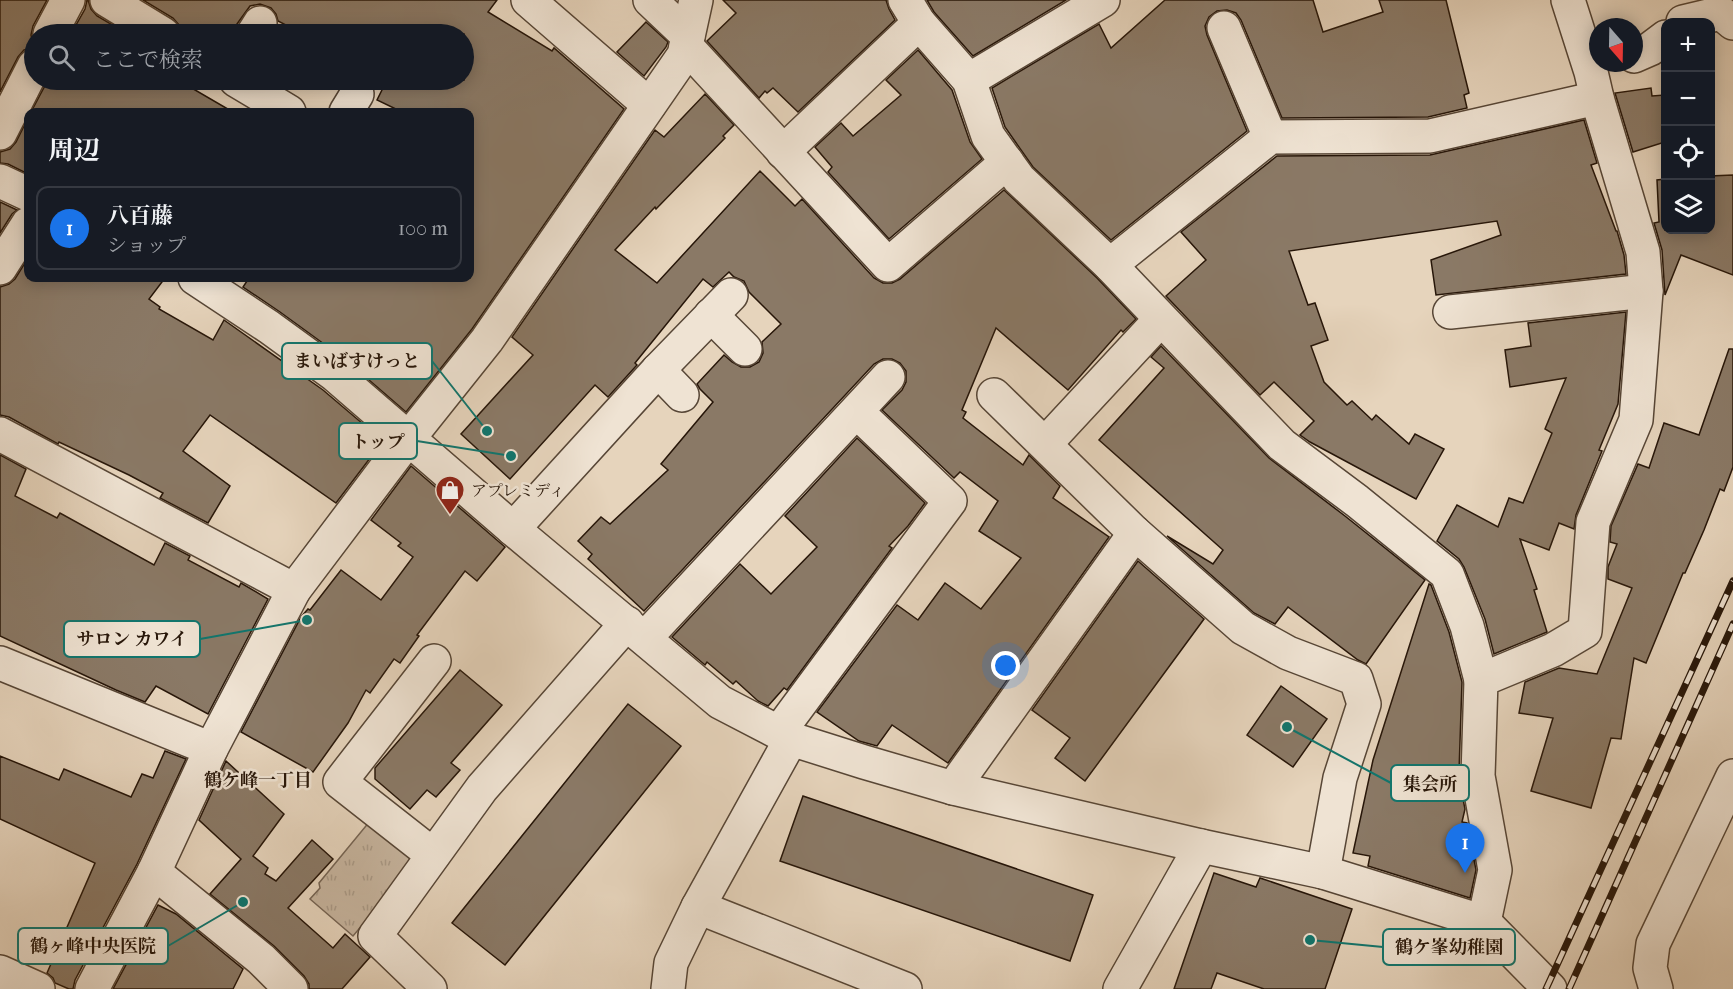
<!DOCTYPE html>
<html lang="ja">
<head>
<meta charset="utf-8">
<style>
	:root { --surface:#171b24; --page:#242831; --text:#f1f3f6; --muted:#9ea1a6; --line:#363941; --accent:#1a73e8 }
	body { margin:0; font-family:"IM FELL French Canon","Noto Serif JP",serif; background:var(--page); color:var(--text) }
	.controls { position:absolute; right:18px; top:18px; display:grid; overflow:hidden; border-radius:12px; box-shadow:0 3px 15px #0003 }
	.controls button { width:54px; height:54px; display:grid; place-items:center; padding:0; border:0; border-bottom:2px solid var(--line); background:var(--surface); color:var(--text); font:30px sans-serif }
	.compass { position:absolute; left:1589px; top:18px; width:54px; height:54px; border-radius:50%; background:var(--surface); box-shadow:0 3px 15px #0003; rotate:160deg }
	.you { position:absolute; left:1006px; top:666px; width:21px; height:21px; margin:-15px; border:4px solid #fff; border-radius:50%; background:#1a73e8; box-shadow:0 0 0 9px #1a73e833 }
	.badge { display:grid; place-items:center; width:39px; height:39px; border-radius:50%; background:var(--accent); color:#fff; font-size:20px; font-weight:700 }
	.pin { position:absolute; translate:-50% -50px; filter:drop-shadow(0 2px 3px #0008) }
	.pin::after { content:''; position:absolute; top:32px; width:21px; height:18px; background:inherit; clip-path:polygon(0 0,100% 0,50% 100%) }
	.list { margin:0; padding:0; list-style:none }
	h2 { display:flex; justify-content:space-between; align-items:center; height:78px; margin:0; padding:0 24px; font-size:26px }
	h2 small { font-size:20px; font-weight:400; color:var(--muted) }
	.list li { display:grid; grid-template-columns:39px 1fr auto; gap:18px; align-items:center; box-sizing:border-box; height:84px; margin:0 12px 12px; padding:0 12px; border:2px solid var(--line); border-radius:12px }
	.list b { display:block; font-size:22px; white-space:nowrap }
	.list p { margin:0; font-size:20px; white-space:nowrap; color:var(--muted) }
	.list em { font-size:20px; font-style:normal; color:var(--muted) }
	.icon { flex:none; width:33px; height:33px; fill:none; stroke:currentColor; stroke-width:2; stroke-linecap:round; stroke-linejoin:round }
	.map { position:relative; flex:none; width:1733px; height:989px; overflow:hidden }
	.search { position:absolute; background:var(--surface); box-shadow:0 3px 15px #0003; left:24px; top:24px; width:450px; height:66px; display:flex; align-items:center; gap:15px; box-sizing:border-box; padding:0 21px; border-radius:33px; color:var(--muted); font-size:22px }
	.panel { position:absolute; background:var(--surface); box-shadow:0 3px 15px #0003; left:24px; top:108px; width:450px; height:174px; border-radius:12px }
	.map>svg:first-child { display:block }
	.grass { fill:url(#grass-tufts); stroke:#766554; stroke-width:1.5 }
	.building { fill:#8a7966; stroke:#271609; stroke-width:1.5 }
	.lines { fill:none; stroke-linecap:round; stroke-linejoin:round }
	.minor-casing { stroke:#574636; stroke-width:36 }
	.minor { stroke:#efe3d3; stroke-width:33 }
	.rail-casing { stroke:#271609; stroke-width:7 }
	.rail { stroke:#efe3d3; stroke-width:4.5; stroke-dasharray:14; stroke-linecap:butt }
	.labels { text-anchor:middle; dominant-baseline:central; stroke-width:5; stroke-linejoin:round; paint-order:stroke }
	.poi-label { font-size:16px; fill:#271609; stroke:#efe3d3; text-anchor:start }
	.neighbourhood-label { font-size:18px; font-weight:bold; fill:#271609; stroke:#efe3d3 }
	.leader { fill:none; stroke:#0f766e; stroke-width:2 }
	.callout-dot { fill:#0f766e; stroke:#efe3d3; stroke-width:2 }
	.callout { fill:#efe3d3; stroke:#0f766e; stroke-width:2 }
	.callout-label { font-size:18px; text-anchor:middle; font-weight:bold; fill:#271609 }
</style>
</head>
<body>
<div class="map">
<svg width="1733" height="989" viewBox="0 0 1733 989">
	<defs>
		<pattern id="grass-tufts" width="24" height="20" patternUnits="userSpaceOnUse" patternTransform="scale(1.5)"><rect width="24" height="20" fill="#c6b49e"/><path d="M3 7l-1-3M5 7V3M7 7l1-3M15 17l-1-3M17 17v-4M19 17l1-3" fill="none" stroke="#aa9a87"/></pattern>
	</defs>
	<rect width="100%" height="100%" fill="#e6d4bc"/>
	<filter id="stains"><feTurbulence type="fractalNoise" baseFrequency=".00333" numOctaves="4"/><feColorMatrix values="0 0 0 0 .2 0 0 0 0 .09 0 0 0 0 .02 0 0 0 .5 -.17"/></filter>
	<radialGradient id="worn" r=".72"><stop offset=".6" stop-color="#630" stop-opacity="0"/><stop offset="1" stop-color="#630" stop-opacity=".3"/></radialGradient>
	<path class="grass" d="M 370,821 L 419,858 L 353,936 L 310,899 L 320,888 L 319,883 Z"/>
	<g class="building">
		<path d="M 0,0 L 47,0 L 33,26 L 31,35 L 34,48 L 24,50 L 18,57 L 0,92 Z"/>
		<path d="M 87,0 L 88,0 L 91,9 L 97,16 L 128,34 L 71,34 L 85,9 Z"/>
		<path d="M 143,0 L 497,0 L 488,12 L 552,51 L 554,48 L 624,109 L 472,329 L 406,412 L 346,360 L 280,312 L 243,287 L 249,278 L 470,278 L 470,112 L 402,112 L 377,100 L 387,80 L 464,80 L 464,34 L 303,34 L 278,21 L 276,14 L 271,8 L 260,4 L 250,6 L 237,24 L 232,34 L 182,34 L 180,26 L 173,18 Z"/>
		<path d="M 723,0 L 886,0 L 889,9 L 895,20 L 798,112 L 773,88 L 767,93 L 765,91 L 759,98 L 707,41 L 736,13 Z"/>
		<path d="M 927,0 L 1066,0 L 973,56 L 934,12 Z"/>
		<path d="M 1165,0 L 1313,0 L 1323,32 L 1383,12 L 1379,0 L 1446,0 L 1469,93 L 1464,95 L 1467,108 L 1428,117 L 1282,118 L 1241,20 L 1236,13 L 1227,10 L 1217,11 L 1209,17 L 1205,26 L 1207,35 L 1247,131 L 1111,240 L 1033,167 L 1005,127 L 992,88 L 1099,24 L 1111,48 Z"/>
		<path d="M 646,22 L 668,42 L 666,47 L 644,76 L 617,52 Z"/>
		<path d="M 918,50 L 952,90 L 970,142 L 982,159 L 889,239 L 828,172 L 832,167 L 815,147 L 841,123 L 853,136 L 901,95 L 886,80 Z"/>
		<path d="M 48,80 L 178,80 L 233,112 L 31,112 Z"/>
		<path d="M 1651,88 L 1652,96 L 1665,95 L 1665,142 L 1633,152 L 1615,93 Z"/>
		<path d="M 705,94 L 734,125 L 723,136 L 725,138 L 656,209 L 655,207 L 615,250 L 657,283 L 760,171 L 795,206 L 802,199 L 874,278 L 883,283 L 892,283 L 900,279 L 1004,190 L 1097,278 L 1136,319 L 1123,332 L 1121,330 L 1068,390 L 996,328 L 962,410 L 966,412 L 963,418 L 1023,465 L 1029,455 L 1060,486 L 1053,498 L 1109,537 L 948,763 L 892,725 L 877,746 L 859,741 L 817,712 L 897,605 L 918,620 L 945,583 L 981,609 L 1021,558 L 979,531 L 998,501 L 960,472 L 954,478 L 882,410 L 902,390 L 906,382 L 906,371 L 900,363 L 892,359 L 883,359 L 874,364 L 644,611 L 588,559 L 592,554 L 578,541 L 601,517 L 610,524 L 668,470 L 661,464 L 713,402 L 700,389 L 697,384 L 724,355 L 732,362 L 741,367 L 750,367 L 759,362 L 763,353 L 762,342 L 781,324 L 749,292 L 744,281 L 734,277 L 729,272 L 713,287 L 703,279 L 635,363 L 637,365 L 608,397 L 595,385 L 510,479 L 461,434 L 533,355 L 512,337 L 655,130 L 664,137 Z"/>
		<path d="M 28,118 L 28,174 L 8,164 L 0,163 L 0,152 L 10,149 L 16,142 Z"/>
		<path d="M 1584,120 L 1597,163 L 1591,165 L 1616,231 L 1617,231 L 1624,255 L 1626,274 L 1436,295 L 1431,260 L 1501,235 L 1497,221 L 1289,251 L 1308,305 L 1315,303 L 1328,340 L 1311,346 L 1324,382 L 1347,405 L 1352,401 L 1372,420 L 1376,415 L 1409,444 L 1415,434 L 1444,449 L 1416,499 L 1310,442 L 1300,435 L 1314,421 L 1274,382 L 1260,395 L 1166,296 L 1206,260 L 1181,232 L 1277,156 L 1430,155 Z"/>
		<path d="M 1733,175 L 1733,275 L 1681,255 L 1665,295 L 1662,250 L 1654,223 L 1659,222 L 1657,180 L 1665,179 L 1665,230 L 1710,230 L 1710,176 Z"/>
		<path d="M 0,202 L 17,210 L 12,214 L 0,233 Z"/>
		<path d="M 28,258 L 28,278 L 165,278 L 149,299 L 160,307 L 159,309 L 213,340 L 224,320 L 323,390 L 383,441 L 336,503 L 210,415 L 183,451 L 230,486 L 208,523 L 160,498 L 163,493 L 129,475 L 59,442 L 58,444 L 9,417 L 0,415 L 0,287 L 9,284 L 15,279 Z"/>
		<path d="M 1626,312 L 1618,404 L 1599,450 L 1602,451 L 1576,515 L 1574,529 L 1559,523 L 1549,550 L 1520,539 L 1537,589 L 1534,590 L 1547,632 L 1494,654 L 1485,619 L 1464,567 L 1459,559 L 1437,541 L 1457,505 L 1498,527 L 1509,498 L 1523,503 L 1552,433 L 1545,429 L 1566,378 L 1510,387 L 1505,350 L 1531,346 L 1528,323 Z"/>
		<path d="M 1161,346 L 1269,458 L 1345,516 L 1425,580 L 1366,664 L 1358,660 L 1288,607 L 1275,624 L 1254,613 L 1167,536 L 1213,564 L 1223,550 L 1099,440 L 1164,368 L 1151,357 Z"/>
		<path d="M 1729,349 L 1733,349 L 1733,467 L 1724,491 L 1720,489 L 1704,530 L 1685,573 L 1683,573 L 1646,663 L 1634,658 L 1621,739 L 1611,738 L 1591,808 L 1531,791 L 1553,718 L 1519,713 L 1525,682 L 1559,668 L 1597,674 L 1632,588 L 1608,579 L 1608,567 L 1617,544 L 1610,542 L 1611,526 L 1638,464 L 1649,468 L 1664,423 L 1699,435 Z"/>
		<path d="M 857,438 L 925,503 L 908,526 L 889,546 L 892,548 L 787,690 L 784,688 L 768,706 L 758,701 L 736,681 L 733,684 L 707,662 L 705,665 L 672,637 L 740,564 L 771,594 L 817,547 L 785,516 Z"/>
		<path d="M 0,455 L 26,469 L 15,496 L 57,518 L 60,513 L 154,565 L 165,543 L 190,556 L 188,560 L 239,587 L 241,583 L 268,599 L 208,714 L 156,686 L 145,702 L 116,690 L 0,636 Z"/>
		<path d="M 411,466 L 505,547 L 477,581 L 465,571 L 417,635 L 419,636 L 400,663 L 394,659 L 370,693 L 366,690 L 348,723 L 313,772 L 241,732 L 301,617 L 308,609 L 310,610 L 341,570 L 381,600 L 413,557 L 398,546 L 401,543 L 371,520 Z"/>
		<path d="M 1138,561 L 1204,619 L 1085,781 L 1055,758 L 1070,738 L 1032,710 Z"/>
		<path d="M 1429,584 L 1431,585 L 1449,632 L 1462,682 L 1459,771 L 1456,788 L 1461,789 L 1465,809 L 1462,822 L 1467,823 L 1476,870 L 1470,898 L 1368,866 L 1370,856 L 1353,853 L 1373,760 Z"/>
		<path d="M 460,670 L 502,705 L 451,763 L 460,770 L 436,797 L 427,790 L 410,809 L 375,779 L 375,768 Z"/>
		<path d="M 1281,686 L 1327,719 L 1293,767 L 1247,735 Z"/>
		<path d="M 628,704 L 681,746 L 505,965 L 452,923 Z"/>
		<path d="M 165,751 L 186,759 L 137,864 L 75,980 L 73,989 L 69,989 L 55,983 L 53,978 L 47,973 L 95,863 L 0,819 L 0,756 L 59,780 L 64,769 L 131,797 L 142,774 L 153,778 Z"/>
		<path d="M 226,761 L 284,814 L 253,856 L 268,868 L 265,874 L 276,881 L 312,840 L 333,859 L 288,908 L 333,948 L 345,934 L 370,957 L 342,989 L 309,989 L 309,984 L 304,976 L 274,946 L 210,894 L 241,859 L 199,820 Z"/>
		<path d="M 803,796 L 1093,895 L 1070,961 L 780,861 Z"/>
		<path d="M 1214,873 L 1256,887 L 1260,878 L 1352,909 L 1325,989 L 1264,989 L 1217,973 L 1211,989 L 1174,989 Z"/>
		<path d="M 158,905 L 176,914 L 243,969 L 233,989 L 113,989 Z"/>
	</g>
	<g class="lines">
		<g class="minor-casing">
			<g id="minor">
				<path d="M 107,0 L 163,34"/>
				<path d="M 528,0 L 649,105"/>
				<path d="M 650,0 L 688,36"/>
				<path d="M 905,0 L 919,23 L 969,80 L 988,136 L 1019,179 L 1110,265 L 1282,445 L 1357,501 L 1447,574 L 1467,626 L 1481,680"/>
				<path d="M 1683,22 L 1721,13 L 1733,23"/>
				<path d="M 1224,28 L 1270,137"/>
				<path d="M 50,34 L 68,0"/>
				<path d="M 253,34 L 260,23"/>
				<path d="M 686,46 L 888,265 L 1007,162"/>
				<path d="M 1634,56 L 1650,49 L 1666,37"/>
				<path d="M 236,80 L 289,112"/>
				<path d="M 969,80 L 1103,0"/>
				<path d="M 346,112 L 357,94"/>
				<path d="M 0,133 L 34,66"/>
				<path d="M 783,152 L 919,23"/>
				<path d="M 0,181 L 28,194"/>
				<path d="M 1110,265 L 1270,137 L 1430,136 L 1597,98"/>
				<path d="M 0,268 L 28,224"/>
				<path d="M 195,278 L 269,327 L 335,375 L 513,529 L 720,702 L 791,739 L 864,762 L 953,788 L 1201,846 L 1323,872 L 1484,922 L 1550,989"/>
				<path d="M 1450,312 L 1646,291"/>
				<path d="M 711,315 L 745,349"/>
				<path d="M 658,370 L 682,395"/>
				<path d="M 994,395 L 1135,533"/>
				<path d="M 0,434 L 294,590"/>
				<path d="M 1045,444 L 1161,319"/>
				<path d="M 513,529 L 658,370 L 731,295"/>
				<path d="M 645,638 L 888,377"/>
				<path d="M 0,663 L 211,749"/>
				<path d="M 779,732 L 950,501 L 857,412"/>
				<path d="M 953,788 L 1135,533 L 1243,628 L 1288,653 L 1356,679 L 1364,704 L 1340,778 L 1323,872"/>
				<path d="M 433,855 L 340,782 L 434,661"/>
				<path d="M 154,872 L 261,959 L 291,989"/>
				<path d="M 698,907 L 905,989"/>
				<path d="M 1484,922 L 1495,870 L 1478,776 L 1481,680 L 1553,650 L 1585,631 L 1593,522 L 1636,420 L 1646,291 L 1643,252 L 1597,98 L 1591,72 L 1568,0"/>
				<path d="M 0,972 L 38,989"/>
				<path d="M 92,989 L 154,872 L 211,749 L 294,590 L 408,439 L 487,340 L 684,55 L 696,0"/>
				<path d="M 430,989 L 375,936 L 482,788 L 627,623"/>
				<path d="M 668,989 L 671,963 L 698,907 L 791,739"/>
				<path d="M 1120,989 L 1201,846"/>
				<path d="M 1656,989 L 1650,968 L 1653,944 L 1733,776"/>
			</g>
		</g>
		<use href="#minor" class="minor"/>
		<g class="rail-casing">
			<g id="rail">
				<path d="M 1546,989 L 1733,581"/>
				<path d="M 1569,989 L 1733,624"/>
			</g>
		</g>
		<use href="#rail" class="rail"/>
	</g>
	<defs>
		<g id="shop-pin" transform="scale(1.5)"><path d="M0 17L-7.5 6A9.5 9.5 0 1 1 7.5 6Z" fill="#8f2418" stroke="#efe3d3"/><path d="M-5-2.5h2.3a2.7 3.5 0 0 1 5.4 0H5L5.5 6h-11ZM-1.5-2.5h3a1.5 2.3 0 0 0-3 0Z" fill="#fff"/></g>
	</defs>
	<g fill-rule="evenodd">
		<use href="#shop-pin" x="450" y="490"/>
	</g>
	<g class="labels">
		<g class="poi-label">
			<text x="471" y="490">アプレミディ</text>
		</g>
		<g class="neighbourhood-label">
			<text x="258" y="780">鶴ケ峰一丁目</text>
		</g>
	</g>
	<path class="leader" d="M487 431L432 361M511 456L417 441M307 620L200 639M1287 727L1391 783M243 902L168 946M1310 940L1383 947"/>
	<g class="callout-dot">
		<circle cx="487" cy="431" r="6"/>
		<circle cx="511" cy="456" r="6"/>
		<circle cx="307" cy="620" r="6"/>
		<circle cx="1287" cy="727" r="6"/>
		<circle cx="243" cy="902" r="6"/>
		<circle cx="1310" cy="940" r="6"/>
	</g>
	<g class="callout">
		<rect x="282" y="343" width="150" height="36" rx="6"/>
		<rect x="339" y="423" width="78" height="36" rx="6"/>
		<rect x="64" y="621" width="136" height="36" rx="6"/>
		<rect x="1391" y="765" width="78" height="36" rx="6"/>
		<rect x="18" y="928" width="150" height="36" rx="6"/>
		<rect x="1383" y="929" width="132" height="36" rx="6"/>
	</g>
	<g class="callout-label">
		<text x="357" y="367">まいばすけっと</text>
		<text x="378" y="448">トップ</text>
		<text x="132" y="645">サロン カワイ</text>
		<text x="1430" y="790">集会所</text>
		<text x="93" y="952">鶴ヶ峰中央医院</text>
		<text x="1449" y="953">鶴ケ峯幼稚園</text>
	</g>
	<rect width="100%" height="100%" filter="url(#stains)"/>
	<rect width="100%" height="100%" fill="url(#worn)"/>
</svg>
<div class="controls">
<button>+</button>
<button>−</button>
<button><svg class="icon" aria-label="locate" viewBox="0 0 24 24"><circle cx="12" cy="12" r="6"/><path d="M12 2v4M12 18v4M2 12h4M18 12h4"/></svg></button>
<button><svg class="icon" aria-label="layers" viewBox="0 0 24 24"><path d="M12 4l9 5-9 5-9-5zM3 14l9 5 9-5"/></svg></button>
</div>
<svg class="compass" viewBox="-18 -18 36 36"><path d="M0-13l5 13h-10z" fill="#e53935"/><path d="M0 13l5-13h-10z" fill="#9ea1a6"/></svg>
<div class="you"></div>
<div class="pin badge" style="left:1465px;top:873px">1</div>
<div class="search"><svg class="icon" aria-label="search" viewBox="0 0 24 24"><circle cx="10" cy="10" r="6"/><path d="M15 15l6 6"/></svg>ここで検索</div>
<section class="panel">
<h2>周辺<small></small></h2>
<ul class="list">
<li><span class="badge">1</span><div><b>八百藤</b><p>ショップ</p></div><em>100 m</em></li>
</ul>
</section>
</div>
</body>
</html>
